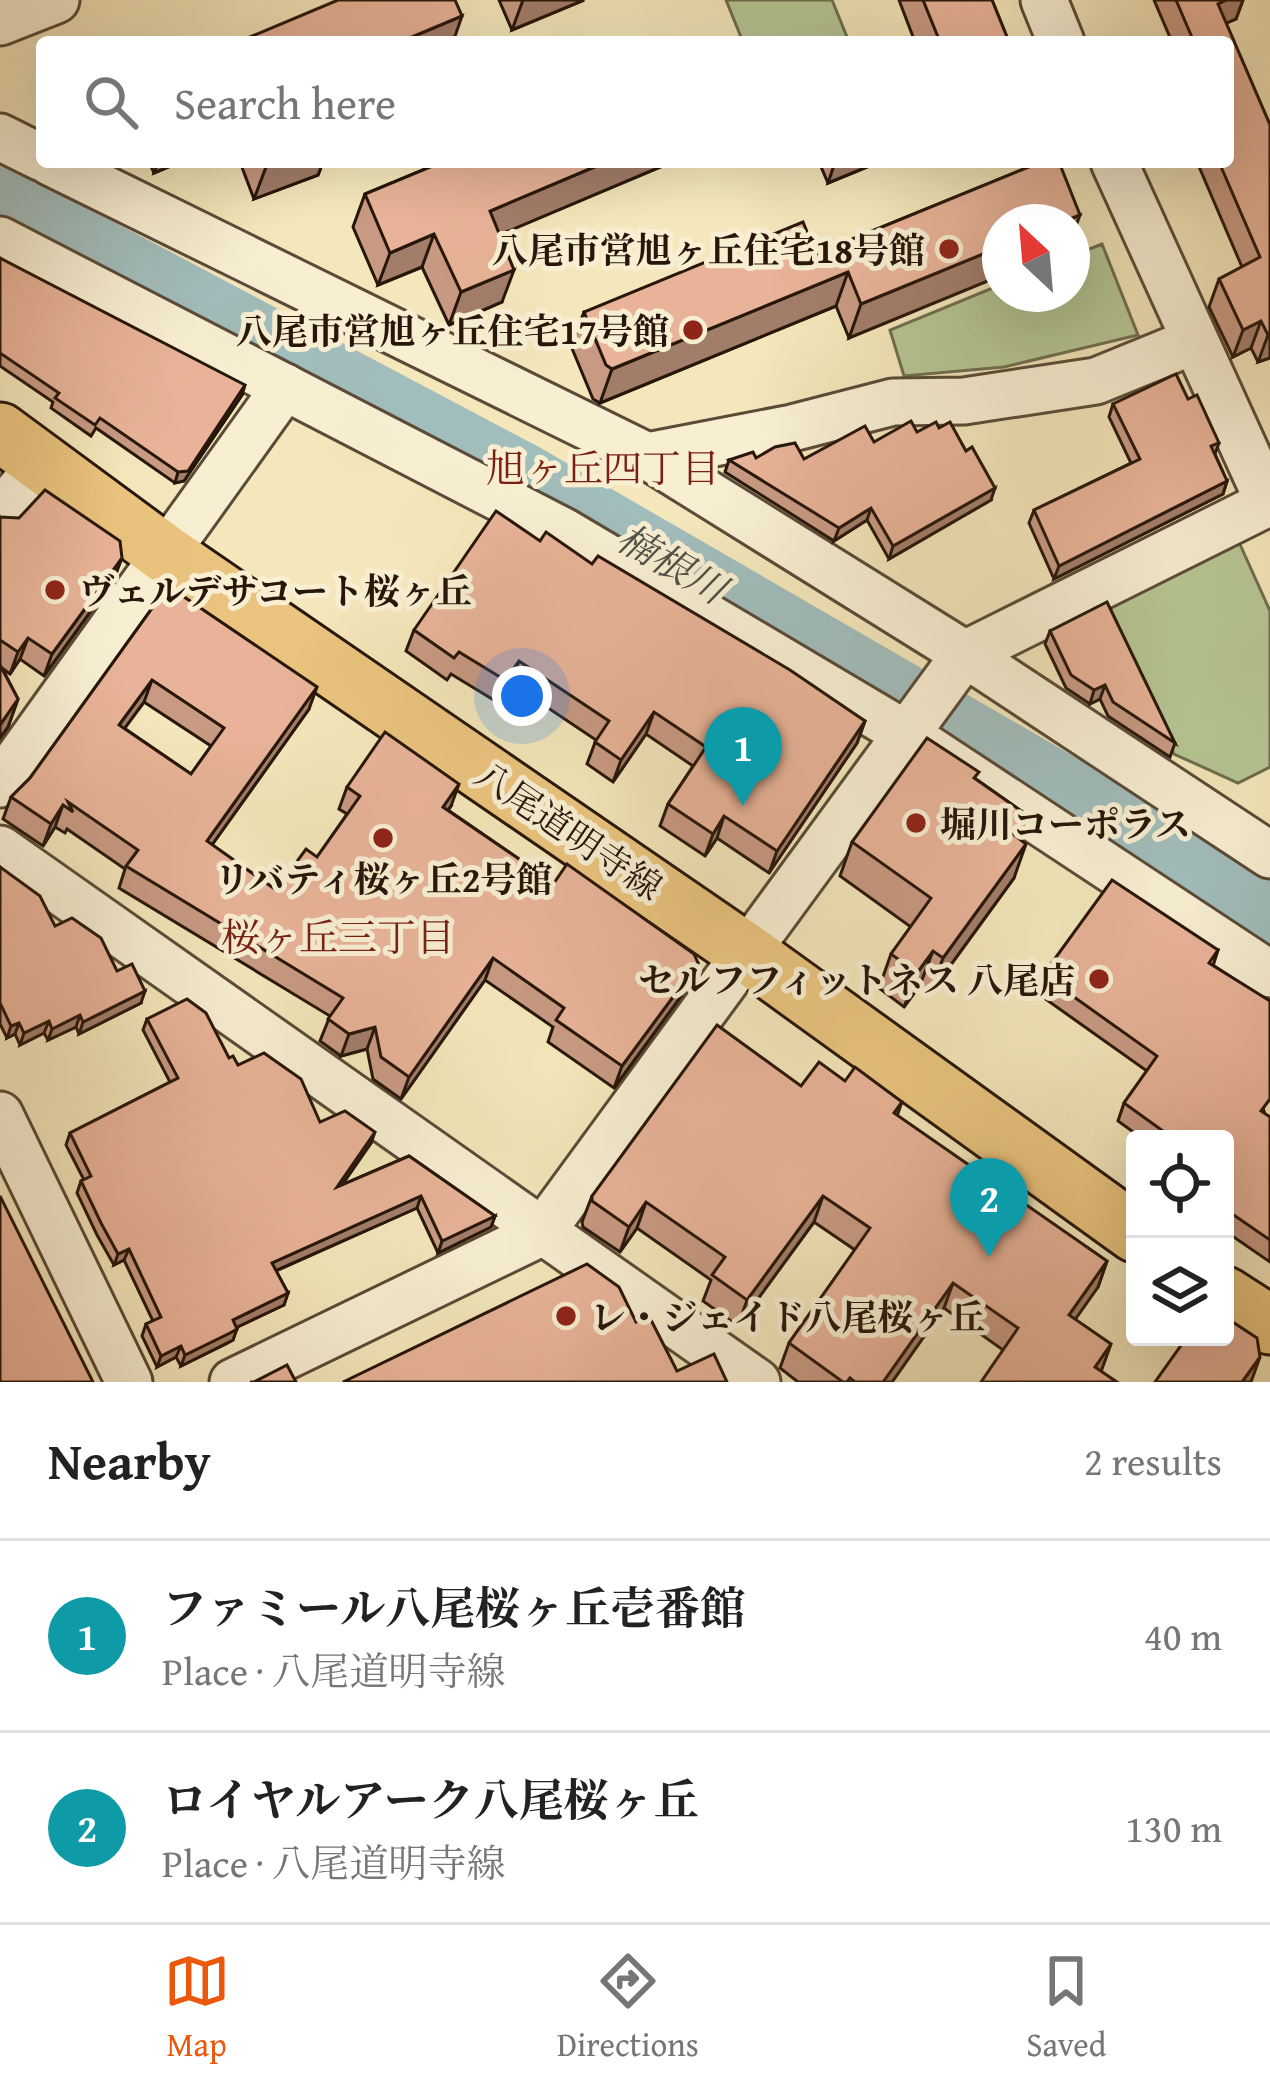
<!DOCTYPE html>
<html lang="en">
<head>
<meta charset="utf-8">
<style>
	:root { --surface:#fff; --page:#f2f2f2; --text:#222; --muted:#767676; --line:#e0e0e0; --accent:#ea580c }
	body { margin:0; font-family:"Gentium Book Plus","Noto Serif JP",serif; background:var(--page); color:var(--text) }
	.controls { position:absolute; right:36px; bottom:36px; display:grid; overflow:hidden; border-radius:12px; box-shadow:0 12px 48px #0002 }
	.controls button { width:108px; height:108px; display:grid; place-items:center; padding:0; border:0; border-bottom:3px solid var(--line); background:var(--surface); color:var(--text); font:60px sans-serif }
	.compass { position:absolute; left:982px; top:204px; width:108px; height:108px; border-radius:50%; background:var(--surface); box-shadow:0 12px 48px #0002; rotate:334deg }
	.you { position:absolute; left:522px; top:696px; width:42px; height:42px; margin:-30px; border:9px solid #fff; border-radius:50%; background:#1a73e8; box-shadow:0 0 0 18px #1a73e833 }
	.badge { display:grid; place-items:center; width:78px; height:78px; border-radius:50%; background:var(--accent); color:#fff; font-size:39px; font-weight:700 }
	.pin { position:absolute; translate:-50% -99px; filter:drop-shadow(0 3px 6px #0008) }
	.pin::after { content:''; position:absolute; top:63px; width:42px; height:36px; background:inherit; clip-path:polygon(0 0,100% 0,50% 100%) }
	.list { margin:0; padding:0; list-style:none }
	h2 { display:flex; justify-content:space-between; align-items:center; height:156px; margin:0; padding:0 48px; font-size:51px }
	h2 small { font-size:39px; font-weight:400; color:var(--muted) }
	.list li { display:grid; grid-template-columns:78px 1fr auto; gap:36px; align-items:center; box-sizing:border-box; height:192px; padding:0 48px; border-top:3px solid var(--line) }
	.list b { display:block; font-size:45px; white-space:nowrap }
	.list p { margin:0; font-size:39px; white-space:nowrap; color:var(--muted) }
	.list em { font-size:39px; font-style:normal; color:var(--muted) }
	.icon { flex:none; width:66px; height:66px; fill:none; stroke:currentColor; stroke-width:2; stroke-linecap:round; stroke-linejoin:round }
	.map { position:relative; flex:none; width:1270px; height:1382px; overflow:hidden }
	.search { position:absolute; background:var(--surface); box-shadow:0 12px 48px #0002; left:36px; right:36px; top:36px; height:132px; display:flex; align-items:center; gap:30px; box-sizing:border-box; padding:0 42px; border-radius:12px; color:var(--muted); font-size:45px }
	.sheet { height:540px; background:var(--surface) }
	nav { display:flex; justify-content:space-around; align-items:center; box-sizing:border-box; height:168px; border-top:3px solid var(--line); background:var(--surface); font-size:33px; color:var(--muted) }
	nav a { display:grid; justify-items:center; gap:6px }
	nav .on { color:var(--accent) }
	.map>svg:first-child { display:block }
	.green { fill:#b6c794; stroke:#6e6e50; stroke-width:3 }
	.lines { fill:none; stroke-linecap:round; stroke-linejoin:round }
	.river { stroke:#a1bdbc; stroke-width:66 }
	.minor-casing { stroke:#5a4a37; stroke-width:51 }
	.major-casing { stroke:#27160b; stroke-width:63 }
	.minor { stroke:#f8efd3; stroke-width:45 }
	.major { stroke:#eac47e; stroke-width:57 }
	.wall { fill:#c89a83; stroke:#27160b; stroke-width:3; fill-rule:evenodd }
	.shaded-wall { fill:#a27d6a; stroke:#27160b; stroke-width:3 }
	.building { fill:#e8b398; stroke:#27160b; stroke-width:3; fill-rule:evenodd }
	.poi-dot { fill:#8f2418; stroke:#f8efd3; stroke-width:4.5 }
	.labels { text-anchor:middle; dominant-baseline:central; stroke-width:10; stroke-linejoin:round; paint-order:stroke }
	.poi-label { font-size:36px; font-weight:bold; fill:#27160b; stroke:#f8efd3; text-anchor:end }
	.street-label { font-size:36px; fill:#27160b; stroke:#f8efd3 }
	.neighbourhood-label { font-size:39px; fill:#7a1f14; stroke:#f8efd3 }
	.water-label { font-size:39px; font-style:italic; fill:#525049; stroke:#f8efd3 }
</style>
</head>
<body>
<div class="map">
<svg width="1270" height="1382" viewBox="0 0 1270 1382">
	<rect width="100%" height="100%" fill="#f4e7bb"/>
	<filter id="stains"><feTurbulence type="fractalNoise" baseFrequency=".00167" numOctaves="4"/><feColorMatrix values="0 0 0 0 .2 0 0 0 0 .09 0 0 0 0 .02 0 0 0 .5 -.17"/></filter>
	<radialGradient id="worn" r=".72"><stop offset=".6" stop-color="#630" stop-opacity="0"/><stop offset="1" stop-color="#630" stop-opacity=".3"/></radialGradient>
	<g class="green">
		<path d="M 726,0 L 832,0 L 849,42 L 743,42 Z"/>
		<path d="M 1102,244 L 1138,335 L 1004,367 L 904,376 L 890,330 L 1000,285 L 1000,294 L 1072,294 L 1072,256 Z"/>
		<path d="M 1238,540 L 1270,611 L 1270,767 L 1238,783 L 1174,754 L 1106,599 Z"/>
	</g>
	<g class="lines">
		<path class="river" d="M 0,199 L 525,477 L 1201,868 L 1270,913"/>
		<g class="minor-casing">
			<g id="minor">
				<path d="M 1044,0 L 1061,42"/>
				<path d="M 0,22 L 56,0"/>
				<path d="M 0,137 L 42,158"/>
				<path d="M 50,162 L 647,456 L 965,654 L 1270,855"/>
				<path d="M 1114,162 L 1269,503"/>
				<path d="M 0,240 L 565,532 L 906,734 L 1270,974"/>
				<path d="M 647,456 L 792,428 L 893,402 L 964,401 L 1096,381 L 1194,341"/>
				<path d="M 0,515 L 41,462"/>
				<path d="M 0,784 L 285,387"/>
				<path d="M 0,849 L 757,1382"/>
				<path d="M 0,1115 L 129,1382"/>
				<path d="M 233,1382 L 541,1233 L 965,654 L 1270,502"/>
			</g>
		</g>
		<g class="major-casing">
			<g id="major">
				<path d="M 0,432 L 164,553 L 744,951 L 1135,1233"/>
				<path d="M 1225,1296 L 1270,1325"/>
			</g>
		</g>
		<use href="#minor" class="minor"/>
		<use href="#major" class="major"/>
	</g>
	<g class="wall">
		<path d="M 499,0 L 584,0 L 512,30 Z"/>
		<path d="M 899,0 L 992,0 L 1009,42 L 915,42 Z"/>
		<path d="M 1154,0 L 1243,0 L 1236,19 L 1226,23 L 1270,125 L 1270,358 L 1258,362 L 1251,348 L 1233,357 L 1209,307 L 1219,279 L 1242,267 L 1197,162 L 1228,162 L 1228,42 L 1172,42 Z"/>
		<path d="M 149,162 L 180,162 L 154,173 Z"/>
		<path d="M 240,162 L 323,162 L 318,175 L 254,199 Z"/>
		<path d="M 442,162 L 672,162 L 499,234 L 502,302 L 449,325 L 422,267 L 378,285 L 353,227 L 365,194 Z"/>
		<path d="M 819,162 L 879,162 L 828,183 Z"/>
		<path d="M 1041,162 L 849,338 L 836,306 L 600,403 L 593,399 L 571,346 L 584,312 L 816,254 Z"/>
		<path d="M 0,258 L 242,395 L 184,481 L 175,483 L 96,428 L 91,436 L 51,408 L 53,402 L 0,366 Z"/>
		<path d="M 1188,399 L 1219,443 L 1215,454 L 1227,481 L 1223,494 L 1054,579 L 1029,523 L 1034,510 L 1131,463 L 1109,417 L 1113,404 Z"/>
		<path d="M 917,432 L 991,500 L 889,559 L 867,520 L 834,541 L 725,472 L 729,460 L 756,458 L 804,459 Z"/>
		<path d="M 0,517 L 114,579 L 44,676 L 20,659 L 10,674 L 2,668 L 18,699 L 8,727 L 0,738 Z"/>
		<path d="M 540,541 L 592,564 L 865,721 L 857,743 L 769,873 L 717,838 L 705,856 L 660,826 L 668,804 L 693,766 L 646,734 L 613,782 L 587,764 L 596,740 L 511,683 L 497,702 L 451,674 L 447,680 L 406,651 L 414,630 Z"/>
		<path d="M 168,586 L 309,709 L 212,845 L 276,890 L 317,857 L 347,814 L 339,809 L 347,787 L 451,806 L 448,810 L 554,883 L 698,963 L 690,984 L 614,1088 L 548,1042 L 553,1027 L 485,980 L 401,1099 L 373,1079 L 367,1049 L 341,1056 L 320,1041 L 330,1016 L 119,888 L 125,869 L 67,829 L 65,833 L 55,827 L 43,846 L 3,819 L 11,797 L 30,778 ZM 144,702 L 211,746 L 191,774 L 124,728 Z"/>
		<path d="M 1050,631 L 1175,743 L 1170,757 L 1108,716 L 1100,699 L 1090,704 L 1066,688 L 1045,644 Z"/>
		<path d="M 976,779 L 1027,815 L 1019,838 L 1014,878 L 931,992 L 920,985 L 904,1007 L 879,988 L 891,954 L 911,927 L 840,876 L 852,842 Z"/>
		<path d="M 0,867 L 55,926 L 117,971 L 141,1003 L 79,1034 L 76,1027 L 48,1040 L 44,1033 L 20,1045 L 15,1034 L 7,1038 L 0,1024 Z"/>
		<path d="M 1218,950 L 1213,966 L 1265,1114 L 1270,1117 L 1270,1262 L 1225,1231 L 1225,1139 L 1143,1139 L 1118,1121 L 1124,1103 L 1147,1071 L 1037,993 L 1043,975 Z"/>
		<path d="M 147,1019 L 229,1058 L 320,1122 L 371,1143 L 342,1185 L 409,1156 L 495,1216 L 491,1227 L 438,1253 L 417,1208 L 276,1271 L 288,1293 L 284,1305 L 237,1327 L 233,1340 L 226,1344 L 181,1366 L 176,1357 L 157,1367 L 142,1336 L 146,1324 L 153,1321 L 124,1260 L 114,1265 L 97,1235 L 77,1193 L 81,1181 L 84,1180 L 66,1145 L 70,1133 L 170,1082 L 143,1030 Z"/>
		<path d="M 845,1081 L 902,1102 L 897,1116 L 1107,1261 L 1098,1287 L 1003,1350 L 944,1308 L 892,1382 L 798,1382 L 780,1368 L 789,1343 L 855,1250 L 814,1222 L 738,1326 L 703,1301 L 711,1280 L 637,1228 L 620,1252 L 583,1227 L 582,1222 L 592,1196 L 801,1086 Z"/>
	</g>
	<g class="shaded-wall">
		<path d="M 523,0 L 584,0 L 512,30 Z"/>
		<path d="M 1226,0 L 1243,0 L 1236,19 L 1208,31 L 1218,4 Z"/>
		<path d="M 462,16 L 453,42 L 400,42 Z"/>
		<path d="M 158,162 L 180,162 L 154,173 Z"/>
		<path d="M 279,162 L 323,162 L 318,175 L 254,199 L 266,167 Z"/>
		<path d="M 606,162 L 672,162 L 478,244 L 490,211 Z"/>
		<path d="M 835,162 L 879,162 L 828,183 Z"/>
		<path d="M 1080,215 L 1072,237 L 1072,222 L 1062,222 Z"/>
		<path d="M 434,234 L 422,267 L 378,285 L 390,253 Z"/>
		<path d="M 1000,247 L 1000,276 L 849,338 L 861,304 Z"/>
		<path d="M 514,270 L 502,302 L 449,325 L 461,292 Z"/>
		<path d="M 848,272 L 836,306 L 600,403 L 612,369 Z"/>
		<path d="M 1261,321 L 1251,348 L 1233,357 L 1243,330 Z"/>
		<path d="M 1270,334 L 1270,358 L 1258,362 L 1268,335 Z"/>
		<path d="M 245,385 L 242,395 L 184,481 L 175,483 L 178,472 Z"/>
		<path d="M 1227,481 L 1223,494 L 1054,579 L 1059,566 Z"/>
		<path d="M 995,488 L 991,500 L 889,559 L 893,546 Z"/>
		<path d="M 871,508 L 867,520 L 834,541 L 839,528 Z"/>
		<path d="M 122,558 L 114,579 L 44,676 L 52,654 Z"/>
		<path d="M 28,638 L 20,659 L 10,674 L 18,652 Z"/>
		<path d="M 519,661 L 511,683 L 497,702 L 505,680 Z"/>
		<path d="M 152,680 L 144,702 L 111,747 L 119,725 Z"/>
		<path d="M 1105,685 L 1100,699 L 1090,704 L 1094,690 Z"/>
		<path d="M 317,687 L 309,709 L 199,863 L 207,841 Z"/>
		<path d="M 18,699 L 8,727 L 0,738 L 0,725 Z"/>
		<path d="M 654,712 L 646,734 L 613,782 L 621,760 Z"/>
		<path d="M 865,721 L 857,743 L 769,873 L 777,851 Z"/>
		<path d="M 459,784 L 451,806 L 435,828 L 443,807 Z"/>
		<path d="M 63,805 L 55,827 L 43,846 L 51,824 Z"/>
		<path d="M 1027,815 L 1015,849 L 1013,834 Z"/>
		<path d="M 724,816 L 717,838 L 705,856 L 713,834 Z"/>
		<path d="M 1026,844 L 1014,878 L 931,992 L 943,958 Z"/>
		<path d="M 933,951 L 920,985 L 904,1007 L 917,973 Z"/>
		<path d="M 493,958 L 485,980 L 401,1099 L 409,1077 Z"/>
		<path d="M 698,963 L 690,984 L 614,1088 L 622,1066 Z"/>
		<path d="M 145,991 L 141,1003 L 79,1034 L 83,1022 Z"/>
		<path d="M 80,1015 L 76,1027 L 48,1040 L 52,1029 Z"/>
		<path d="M 49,1021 L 44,1033 L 20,1045 L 24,1033 Z"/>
		<path d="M 19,1023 L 15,1034 L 7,1038 L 11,1026 Z"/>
		<path d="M 375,1027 L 367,1049 L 341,1056 L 349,1034 Z"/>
		<path d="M 375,1132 L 371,1143 L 333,1198 L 337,1187 Z"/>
		<path d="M 421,1196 L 417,1208 L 268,1274 L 272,1263 Z"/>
		<path d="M 823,1196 L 814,1222 L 738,1326 L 747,1300 Z"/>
		<path d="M 646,1202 L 637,1228 L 620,1252 L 629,1227 Z"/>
		<path d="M 495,1216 L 491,1227 L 438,1253 L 442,1241 Z"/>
		<path d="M 129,1249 L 124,1260 L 114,1265 L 118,1254 Z"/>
		<path d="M 1107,1261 L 1098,1287 L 1060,1341 L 1069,1315 Z"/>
		<path d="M 953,1283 L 944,1308 L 892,1382 L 883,1382 Z"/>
		<path d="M 288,1293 L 284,1305 L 229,1331 L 233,1320 Z"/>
		<path d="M 237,1329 L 233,1340 L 181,1366 L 185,1355 Z"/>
		<path d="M 1111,1344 L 1102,1369 L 1093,1382 L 1095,1367 Z"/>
		<path d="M 181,1346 L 176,1357 L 157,1367 L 161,1356 Z"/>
		<path d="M 1260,1357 L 1251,1382 L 1242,1382 Z"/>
	</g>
	<g class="building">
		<path d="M 338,0 L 455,0 L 462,16 L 400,42 L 238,42 Z"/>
		<path d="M 923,0 L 992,0 L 1009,42 L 940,42 Z"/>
		<path d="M 1176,0 L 1226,0 L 1218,4 L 1270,125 L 1270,334 L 1268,335 L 1261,321 L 1243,330 L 1219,279 L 1260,257 L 1219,162 L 1228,162 L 1228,42 L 1194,42 Z"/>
		<path d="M 442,162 L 606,162 L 490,211 L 514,270 L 461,292 L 434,234 L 390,253 L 365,194 Z"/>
		<path d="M 1041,162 L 1059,162 L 1080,215 L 1062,222 L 1000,222 L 1000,247 L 861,304 L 848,272 L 612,369 L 606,365 L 584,312 L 803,222 L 816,254 Z"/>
		<path d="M 0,258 L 245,385 L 188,471 L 178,472 L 100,418 L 95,425 L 55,398 L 59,393 L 0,353 Z"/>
		<path d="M 1176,374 L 1188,399 L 1197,395 L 1219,443 L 1211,446 L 1227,481 L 1059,566 L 1034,510 L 1140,459 L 1113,404 Z"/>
		<path d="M 911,421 L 917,432 L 936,422 L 939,428 L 950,422 L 966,451 L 972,447 L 995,488 L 893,546 L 871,508 L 839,528 L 729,460 L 753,452 L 756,458 L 775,447 L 795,443 L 804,459 L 865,426 L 874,442 Z"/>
		<path d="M 45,490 L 120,541 L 122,558 L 52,654 L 28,638 L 18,652 L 0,640 L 0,517 L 19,518 Z"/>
		<path d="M 496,511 L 540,541 L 546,532 L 592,564 L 598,556 L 790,670 L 865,721 L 777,851 L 724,816 L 713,834 L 668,804 L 706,747 L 654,712 L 621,760 L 595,742 L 609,721 L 519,661 L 505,680 L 459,652 L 454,658 L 414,630 Z"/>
		<path d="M 168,586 L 317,687 L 207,841 L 276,890 L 306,849 L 317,857 L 360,796 L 347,787 L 385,732 L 459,784 L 443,807 L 554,883 L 567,864 L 694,954 L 698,963 L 622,1066 L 556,1020 L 564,1008 L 493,958 L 409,1077 L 381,1057 L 375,1027 L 349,1034 L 328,1019 L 343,998 L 126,866 L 138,850 L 68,802 L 73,812 L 63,805 L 51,824 L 11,797 L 30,778 ZM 152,680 L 224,728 L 191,774 L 119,725 Z"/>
		<path d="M 1107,602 L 1175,743 L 1113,702 L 1105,685 L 1094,690 L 1071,675 L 1050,631 Z"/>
		<path d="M 0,665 L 18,699 L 0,725 Z"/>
		<path d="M 927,738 L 979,772 L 974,778 L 1027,815 L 1013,834 L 1026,844 L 943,958 L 933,951 L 917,973 L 891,954 L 931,898 L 852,842 Z"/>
		<path d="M 0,867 L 40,896 L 55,926 L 72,918 L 101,938 L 117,971 L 132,964 L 145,991 L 83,1022 L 80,1015 L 52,1029 L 49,1021 L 24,1033 L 19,1023 L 11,1026 L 0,1003 Z"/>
		<path d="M 1112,880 L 1218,950 L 1209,963 L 1270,1001 L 1270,1099 L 1261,1111 L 1270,1117 L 1270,1240 L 1225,1209 L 1225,1139 L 1174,1139 L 1124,1103 L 1157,1056 L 1043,975 Z"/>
		<path d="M 187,999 L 206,1013 L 229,1058 L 233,1056 L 238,1065 L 264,1053 L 301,1079 L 320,1122 L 345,1111 L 375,1132 L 337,1187 L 409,1156 L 495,1216 L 442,1241 L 421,1196 L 272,1263 L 288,1293 L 233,1320 L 237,1329 L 230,1333 L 185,1355 L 181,1346 L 161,1356 L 146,1324 L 161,1317 L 129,1249 L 118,1254 L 101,1223 L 81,1181 L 91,1176 L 70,1133 L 178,1078 L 147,1019 Z"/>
		<path d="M 717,1025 L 801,1086 L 819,1062 L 845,1081 L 855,1067 L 902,1102 L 894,1113 L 1107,1261 L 1069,1315 L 1111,1344 L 1095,1367 L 1117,1382 L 981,1382 L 1018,1328 L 953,1283 L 883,1382 L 855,1382 L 850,1378 L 847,1382 L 843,1382 L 789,1343 L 870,1228 L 823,1196 L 747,1300 L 712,1275 L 725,1257 L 646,1202 L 629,1227 L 592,1201 L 592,1196 Z"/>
		<path d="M 0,1196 L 93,1382 L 0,1382 Z"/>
		<path d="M 587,1264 L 619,1287 L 636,1322 L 649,1316 L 677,1371 L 714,1354 L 727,1382 L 343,1382 Z"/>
		<path d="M 1225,1317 L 1257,1338 L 1260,1357 L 1242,1382 L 1155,1382 L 1187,1337 L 1225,1337 Z"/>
		<path d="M 287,1365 L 296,1382 L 250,1382 L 254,1382 Z"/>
	</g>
	<g class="poi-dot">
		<circle cx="949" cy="249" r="12"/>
		<circle cx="693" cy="330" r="12"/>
		<circle cx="55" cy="590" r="12"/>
		<circle cx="916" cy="823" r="12"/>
		<circle cx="383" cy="838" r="12"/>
		<circle cx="1099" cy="979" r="12"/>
		<circle cx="566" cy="1316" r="12"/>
	</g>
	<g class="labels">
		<g class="poi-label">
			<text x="925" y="249">八尾市営旭ヶ丘住宅18号館</text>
			<text x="669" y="330">八尾市営旭ヶ丘住宅17号館</text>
			<text x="79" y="590" text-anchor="start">ヴェルデサコート桜ヶ丘</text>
			<text x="940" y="823" text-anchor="start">堀川コーポラス</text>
			<text x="383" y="878" text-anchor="middle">リバティ桜ヶ丘2号館</text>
			<text x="1075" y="979">セルフフィットネス 八尾店</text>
			<text x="590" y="1316" text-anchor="start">レ・ジェイド八尾桜ヶ丘</text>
		</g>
		<g class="street-label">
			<text transform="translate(569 830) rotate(34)">八尾道明寺線</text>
		</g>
		<g class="neighbourhood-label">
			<text x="603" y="467">旭ヶ丘四丁目</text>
			<text x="338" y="936">桜ヶ丘三丁目</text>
		</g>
		<g class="water-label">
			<text transform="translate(672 563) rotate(30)">楠根川</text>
		</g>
	</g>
	<rect width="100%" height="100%" filter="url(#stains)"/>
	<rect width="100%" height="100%" fill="url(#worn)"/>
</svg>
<div class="controls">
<button><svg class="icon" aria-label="locate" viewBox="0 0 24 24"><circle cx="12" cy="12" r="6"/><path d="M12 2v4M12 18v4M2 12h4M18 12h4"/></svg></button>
<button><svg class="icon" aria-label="layers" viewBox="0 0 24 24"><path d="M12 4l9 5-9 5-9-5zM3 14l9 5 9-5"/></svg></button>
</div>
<svg class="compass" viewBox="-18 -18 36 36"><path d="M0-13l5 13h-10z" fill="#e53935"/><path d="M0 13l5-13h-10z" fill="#767676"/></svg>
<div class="you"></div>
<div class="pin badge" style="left:743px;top:806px;background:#0f9aa8">1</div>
<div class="pin badge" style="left:989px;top:1257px;background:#0f9aa8">2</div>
<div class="search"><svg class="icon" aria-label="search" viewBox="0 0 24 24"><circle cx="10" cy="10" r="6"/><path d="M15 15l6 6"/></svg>Search here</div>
</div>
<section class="sheet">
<h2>Nearby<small>2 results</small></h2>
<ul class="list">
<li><span class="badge" style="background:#0f9aa8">1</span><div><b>ファミール八尾桜ヶ丘壱番館</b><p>Place · 八尾道明寺線</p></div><em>40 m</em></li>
<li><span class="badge" style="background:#0f9aa8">2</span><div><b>ロイヤルアーク八尾桜ヶ丘</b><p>Place · 八尾道明寺線</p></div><em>130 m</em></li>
</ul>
</section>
<nav>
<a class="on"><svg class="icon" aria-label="map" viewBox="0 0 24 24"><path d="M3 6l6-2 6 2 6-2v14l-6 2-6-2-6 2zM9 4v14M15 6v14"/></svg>Map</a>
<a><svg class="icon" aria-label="directions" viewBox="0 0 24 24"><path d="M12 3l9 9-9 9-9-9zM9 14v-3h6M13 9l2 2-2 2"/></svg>Directions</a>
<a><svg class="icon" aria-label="saved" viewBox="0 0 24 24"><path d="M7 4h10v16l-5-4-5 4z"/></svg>Saved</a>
</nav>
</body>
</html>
